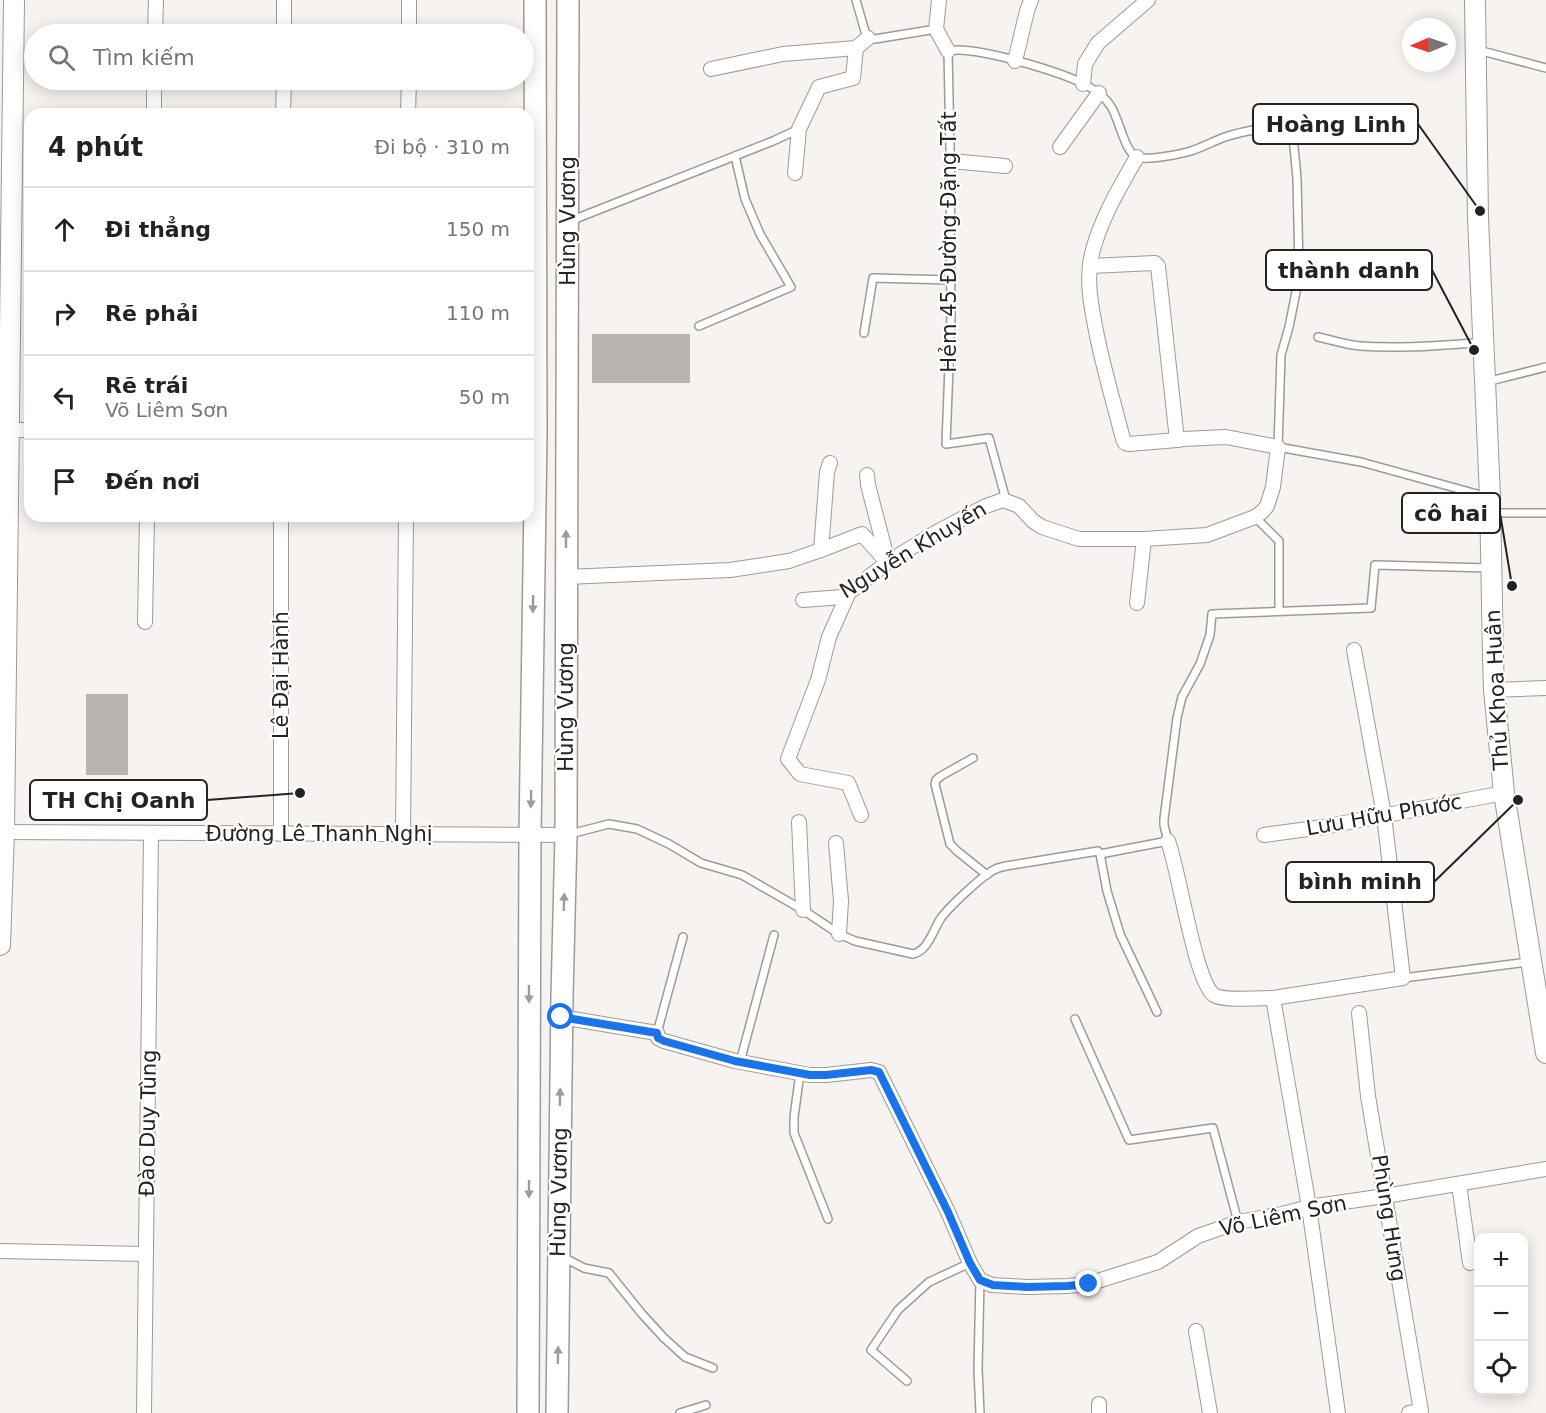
<!DOCTYPE html>
<html lang="vi">
<head>
<meta charset="utf-8">
<style>
	:root { --surface:#fff; --page:#f2f2f2; --text:#222; --muted:#767676; --line:#e0e0e0 }
	body { margin:0; font-family:"DejaVu Sans",sans-serif; background:var(--page); color:var(--text) }
	.controls { position:absolute; right:18px; bottom:18px; display:grid; overflow:hidden; border-radius:12px; box-shadow:0 3px 15px #0003 }
	.controls button { width:54px; height:54px; display:grid; place-items:center; padding:0; border:0; border-bottom:2px solid var(--line); background:var(--surface); color:var(--text); font:30px sans-serif }
	.compass { position:absolute; left:1402px; top:18px; width:54px; height:54px; border-radius:50%; background:var(--surface); box-shadow:0 3px 15px #0003; rotate:268deg }
	.stop { position:absolute; width:18px; height:18px; margin:-14px; border:4px solid #1a73e8; border-radius:50%; background:#fff }
	.stop.end { background:#1a73e8; border-color:#fff; box-shadow:0 2px 6px #0008 }
	.list { margin:0; padding:0; list-style:none }
	h2 { display:flex; justify-content:space-between; align-items:center; height:78px; margin:0; padding:0 24px; font-size:26px }
	h2 small { font-size:20px; font-weight:400; color:var(--muted) }
	.list li { display:grid; grid-template-columns:39px 1fr auto; gap:18px; align-items:center; box-sizing:border-box; height:84px; padding:0 24px; border-top:2px solid var(--line) }
	.list b { display:block; font-size:22px; white-space:nowrap }
	.list p { margin:0; font-size:20px; white-space:nowrap; color:var(--muted) }
	.list em { font-size:20px; font-style:normal; color:var(--muted) }
	.icon { flex:none; width:33px; height:33px; fill:none; stroke:currentColor; stroke-width:2; stroke-linecap:round; stroke-linejoin:round }
	.map { position:relative; flex:none; width:1546px; height:1413px; overflow:hidden }
	.search { position:absolute; background:var(--surface); box-shadow:0 3px 15px #0003; left:24px; top:24px; width:510px; height:66px; display:flex; align-items:center; gap:15px; box-sizing:border-box; padding:0 21px; border-radius:33px; color:var(--muted); font-size:22px }
	.panel { position:absolute; background:var(--surface); box-shadow:0 3px 15px #0003; left:24px; top:108px; width:510px; height:414px; border-radius:18px }
	.map>svg:first-child { display:block }
	.building { fill:#b7b4b1 }
	.lines { fill:none; stroke-linecap:round; stroke-linejoin:round }
	.lane-casing { stroke:#9d9a97; stroke-width:10 }
	.street-casing { stroke:#9d9a97; stroke-width:16 }
	.secondary-casing { stroke:#9d9a97; stroke-width:22 }
	.primary-casing { stroke:#9d9a97; stroke-width:24 }
	.lane { stroke:#fff; stroke-width:7 }
	.street { stroke:#fff; stroke-width:14 }
	.secondary { stroke:#fff; stroke-width:20 }
	.primary { stroke:#fff; stroke-width:21 }
	.oneway { fill:#9d9c9c }
	.route { stroke:#1a73e8; stroke-width:8 }
	.labels { text-anchor:middle; dominant-baseline:central; stroke-width:4.5; stroke-linejoin:round; paint-order:stroke }
	.street-label { font-size:21px; fill:#252322; stroke:#fff }
	.leader { fill:none; stroke:#252322; stroke-width:2 }
	.callout-dot { fill:#252322; stroke:#fff; stroke-width:2 }
	.callout { fill:#fff; stroke:#252322; stroke-width:2 }
	.callout-label { font-size:22px; text-anchor:middle; font-weight:bold; fill:#252322 }
</style>
</head>
<body>
<div class="map">
<svg width="1546" height="1413" viewBox="0 0 1546 1413">
	<rect width="100%" height="100%" fill="#f6f3f0"/>
	<g class="building">
		<rect x="592" y="334" width="98" height="49"/>
		<rect x="86" y="694" width="42" height="81"/>
	</g>
	<g class="lines">
		<g class="lane-casing">
			<g id="lane">
				<path d="M 856,0 L 866,35 L 868,38 L 875,39 L 936,29"/>
				<path d="M 1478,50 L 1546,68"/>
				<path d="M 570,221 L 773,141 L 799,129"/>
				<path d="M 699,326 L 791,287 L 760,234 L 745,199 L 735,156"/>
				<path d="M 864,333 L 873,278 L 951,280"/>
				<path d="M 1318,337 C 1332,340 1346,345 1360,346 C 1401,349 1442,346 1483,342"/>
				<path d="M 1486,382 L 1546,367"/>
				<path d="M 1006,500 L 989,438 L 946,444 L 951,315 L 950,224 L 951,195 L 948,51 C 974,45 1061,72 1086,85 C 1095,90 1104,96 1110,105 C 1119,117 1124,152 1137,157 C 1146,161 1181,154 1191,151 C 1203,147 1214,141 1225,137 C 1237,133 1278,123 1288,129 C 1292,131 1292,133 1293,137 L 1297,178 L 1299,268 L 1298,282 L 1289,327 L 1281,355 L 1278,447 L 1361,462 L 1488,497"/>
				<path d="M 1493,513 L 1546,513"/>
				<path d="M 1255,517 L 1279,541 L 1279,611"/>
				<path d="M 973,758 L 941,776 L 936,780 L 935,784 L 950,844 L 957,851 L 987,875"/>
				<path d="M 570,834 L 609,824 L 637,829 L 669,844 L 701,863 L 742,875 L 803,910 L 839,934 L 855,941 L 913,954 C 928,951 933,930 941,918 C 949,907 980,878 992,871 C 996,868 1001,867 1006,866 L 1098,851 L 1100,854 L 1107,891 L 1120,934 L 1157,1012"/>
				<path d="M 1100,854 L 1168,841 L 1164,825 L 1164,819 L 1177,718 L 1182,697 L 1200,664 L 1210,635 L 1212,614 L 1371,608 L 1375,565 L 1490,568"/>
				<path d="M 1403,978 L 1528,962"/>
				<path d="M 1075,1019 L 1129,1140 L 1213,1128 L 1238,1222"/>
				<path d="M 657,1033 L 683,937"/>
				<path d="M 740,1062 L 774,935"/>
				<path d="M 800,1073 L 794,1117 L 794,1133 L 828,1219"/>
				<path d="M 563,1257 L 584,1268 L 609,1273 L 642,1314 L 664,1338 L 685,1357 L 713,1368"/>
				<path d="M 907,1381 L 871,1350 L 898,1310 L 929,1282 L 970,1263"/>
				<path d="M 680,1413 L 706,1405"/>
				<path d="M 980,1413 L 978,1369 L 980,1280"/>
			</g>
		</g>
		<g class="street-casing">
			<g id="street">
				<path d="M 939,0 L 936,29 L 948,51"/>
				<path d="M 155,34 L 156,0"/>
				<path d="M 284,34 L 284,0"/>
				<path d="M 409,34 L 409,0"/>
				<path d="M 1015,61 L 1027,11 L 1031,0"/>
				<path d="M 711,69 L 783,54 L 856,48"/>
				<path d="M 1083,84 L 1085,64 L 1098,43 L 1148,0"/>
				<path d="M 154,114 L 154,80"/>
				<path d="M 283,114 L 284,80"/>
				<path d="M 408,114 L 409,80"/>
				<path d="M 1060,147 L 1099,93"/>
				<path d="M 1137,157 C 1119,188 1098,224 1091,258 C 1086,284 1092,310 1097,336 C 1104,370 1114,404 1123,439 L 1125,443 L 1129,444 L 1177,440"/>
				<path d="M 951,161 L 1005,166"/>
				<path d="M 795,173 L 799,129 L 819,87 L 853,78 L 856,48 L 868,38"/>
				<path d="M 2,430 L 30,430"/>
				<path d="M 867,475 L 868,485 L 888,562"/>
				<path d="M 281,516 L 281,834"/>
				<path d="M 821,550 L 862,534 L 886,561"/>
				<path d="M 566,577 L 730,570 L 789,561 L 821,550 L 827,472 L 830,463"/>
				<path d="M 849,592 L 829,637 L 818,680 L 788,759 L 800,774 L 848,783 L 861,815"/>
				<path d="M 803,600 L 842,597 L 855,588 L 888,562 L 935,533 L 986,506 L 1003,500 L 1019,506 L 1033,521 L 1042,527 L 1079,539 L 1144,539 L 1207,535 L 1255,517 L 1263,511 L 1267,506 L 1273,487 L 1278,447 L 1226,437 L 1183,439 L 1177,440 L 1158,266 L 1155,263 L 1090,266"/>
				<path d="M 1137,603 L 1144,539"/>
				<path d="M 145,622 L 147,516"/>
				<path d="M 1494,690 L 1546,688"/>
				<path d="M 799,822 L 803,910"/>
				<path d="M 0,832 L 566,835"/>
				<path d="M 403,834 L 406,516"/>
				<path d="M 1264,835 L 1323,827 L 1504,793"/>
				<path d="M 1168,841 C 1179,870 1195,982 1214,995 C 1222,1001 1261,998 1273,998 L 1309,1207 L 1338,1413"/>
				<path d="M 836,843 L 841,901 L 839,934"/>
				<path d="M 1273,998 L 1403,978 L 1384,815 L 1354,650"/>
				<path d="M 1359,1013 L 1368,1096 L 1421,1411 L 1409,1413"/>
				<path d="M 561,1017 L 657,1033 L 658,1038 L 664,1041 L 735,1061 L 810,1075 L 826,1075 L 871,1070 L 879,1072 L 948,1212 L 970,1263 L 980,1280 L 992,1285 L 1027,1287 L 1067,1286 L 1088,1284 L 1158,1262 L 1198,1236 L 1238,1222 L 1282,1214 L 1309,1207 L 1385,1196 L 1546,1169"/>
				<path d="M 1459,1184 L 1470,1263"/>
				<path d="M 0,1251 L 146,1254"/>
				<path d="M 1196,1331 L 1210,1413"/>
				<path d="M 144,1413 L 151,833"/>
				<path d="M 1099,1413 L 1099,1404"/>
			</g>
		</g>
		<g class="secondary-casing">
			<g id="secondary">
				<path d="M 1475,0 L 1478,218 L 1490,497 L 1493,657 L 1494,690 L 1504,793 L 1546,1053"/>
				<path d="M 0,945 L 4,832 L 14,0"/>
			</g>
		</g>
		<g class="primary-casing">
			<g id="primary">
				<path d="M 528,1413 L 530,835 L 536,433 L 535,0"/>
				<path d="M 557,1413 L 562,997 L 566,835 L 568,0"/>
			</g>
		</g>
		<use href="#lane" class="lane"/>
		<use href="#street" class="street"/>
		<use href="#secondary" class="secondary"/>
		<use href="#primary" class="primary"/>
	</g>
	<defs><path id="oneway-solid" d="M-6-.8H1V-3.2L6.5 0L1 3.2V.8H-6Z" transform="scale(1.5)"/></defs>
	<g class="oneway">
		<use href="#oneway-solid" transform="translate(566 539) rotate(-90)"/>
		<use href="#oneway-solid" transform="translate(533 604) rotate(91)"/>
		<use href="#oneway-solid" transform="translate(531 799) rotate(91)"/>
		<use href="#oneway-solid" transform="translate(564 902) rotate(-88)"/>
		<use href="#oneway-solid" transform="translate(529 994) rotate(90)"/>
		<use href="#oneway-solid" transform="translate(560 1097) rotate(-89)"/>
		<use href="#oneway-solid" transform="translate(529 1189) rotate(90)"/>
		<use href="#oneway-solid" transform="translate(558 1355) rotate(-89)"/>
	</g>
	<g class="lines">
		<path class="route" d="M 561,1017 L 657,1033 L 658,1038 L 664,1041 L 735,1061 L 810,1075 L 826,1075 L 871,1070 L 879,1072 L 948,1212 L 970,1263 L 980,1280 L 993,1285 L 1027,1287 L 1067,1286 L 1089,1284"/>
	</g>
	<g class="labels">
		<g class="street-label">
			<text transform="translate(568 221) rotate(-90)">Hùng Vương</text>
			<text transform="translate(949 242) rotate(-90)">Hẻm 45 Đường Đặng Tất</text>
			<text transform="translate(913 550) rotate(-31)">Nguyễn Khuyến</text>
			<text transform="translate(281 675) rotate(-90)">Lê Đại Hành</text>
			<text transform="translate(1497 690) rotate(-93)">Thủ Khoa Huân</text>
			<text transform="translate(566 707) rotate(-90)">Hùng Vương</text>
			<text transform="translate(1384 815) rotate(-10)">Lưu Hữu Phước</text>
			<text x="319" y="834">Đường Lê Thanh Nghị</text>
			<text transform="translate(148 1123) rotate(-89)">Đào Duy Tùng</text>
			<text transform="translate(559 1192) rotate(-89)">Hùng Vương</text>
			<text transform="translate(1283 1216) rotate(-12)">Võ Liêm Sơn</text>
			<text transform="translate(1389 1218) rotate(81)">Phùng Hưng</text>
		</g>
	</g>
	<path class="leader" d="M1480 211L1418 124M1474 350L1432 270M1512 586L1500 513M300 793L207 800M1518 800L1434 882"/>
	<g class="callout-dot">
		<circle cx="1480" cy="211" r="6"/>
		<circle cx="1474" cy="350" r="6"/>
		<circle cx="1512" cy="586" r="6"/>
		<circle cx="300" cy="793" r="6"/>
		<circle cx="1518" cy="800" r="6"/>
	</g>
	<g class="callout">
		<rect x="1253" y="104" width="165" height="40" rx="6"/>
		<rect x="1266" y="250" width="166" height="40" rx="6"/>
		<rect x="1402" y="493" width="98" height="40" rx="6"/>
		<rect x="30" y="780" width="177" height="40" rx="6"/>
		<rect x="1286" y="862" width="148" height="40" rx="6"/>
	</g>
	<g class="callout-label">
		<text x="1336" y="132">Hoàng Linh</text>
		<text x="1349" y="278">thành danh</text>
		<text x="1451" y="521">cô hai</text>
		<text x="119" y="808">TH Chị Oanh</text>
		<text x="1360" y="889">bình minh</text>
	</g>
</svg>
<div class="controls">
<button>+</button>
<button>−</button>
<button><svg class="icon" aria-label="locate" viewBox="0 0 24 24"><circle cx="12" cy="12" r="6"/><path d="M12 2v4M12 18v4M2 12h4M18 12h4"/></svg></button>
</div>
<svg class="compass" viewBox="-18 -18 36 36"><path d="M0-13l5 13h-10z" fill="#e53935"/><path d="M0 13l5-13h-10z" fill="#767676"/></svg>
<div class="stop" style="left:561px;top:1017px"></div>
<div class="stop end" style="left:1089px;top:1284px"></div>
<div class="search"><svg class="icon" aria-label="search" viewBox="0 0 24 24"><circle cx="10" cy="10" r="6"/><path d="M15 15l6 6"/></svg>Tìm kiếm</div>
<section class="panel">
<h2>4 phút<small>Đi bộ · 310 m</small></h2>
<ul class="list">
<li><svg class="icon" aria-label="ahead" viewBox="0 0 24 24"><path d="M12 20V5M6 11l6-6 6 6"/></svg><div><b>Đi thẳng</b></div><em>150 m</em></li>
<li><svg class="icon" aria-label="right" viewBox="0 0 24 24"><path d="M7 20v-9h11M14 6l5 5-5 5"/></svg><div><b>Rẽ phải</b></div><em>110 m</em></li>
<li><svg class="icon" aria-label="left" viewBox="0 0 24 24"><path d="M17 20v-9H6M10 6l-5 5 5 5"/></svg><div><b>Rẽ trái</b><p>Võ Liêm Sơn</p></div><em>50 m</em></li>
<li><svg class="icon" aria-label="arrive" viewBox="0 0 24 24"><path d="M6 21V4h12l-3 4 3 4H6"/></svg><div><b>Đến nơi</b></div></li>
</ul>
</section>
</div>
</body>
</html>
